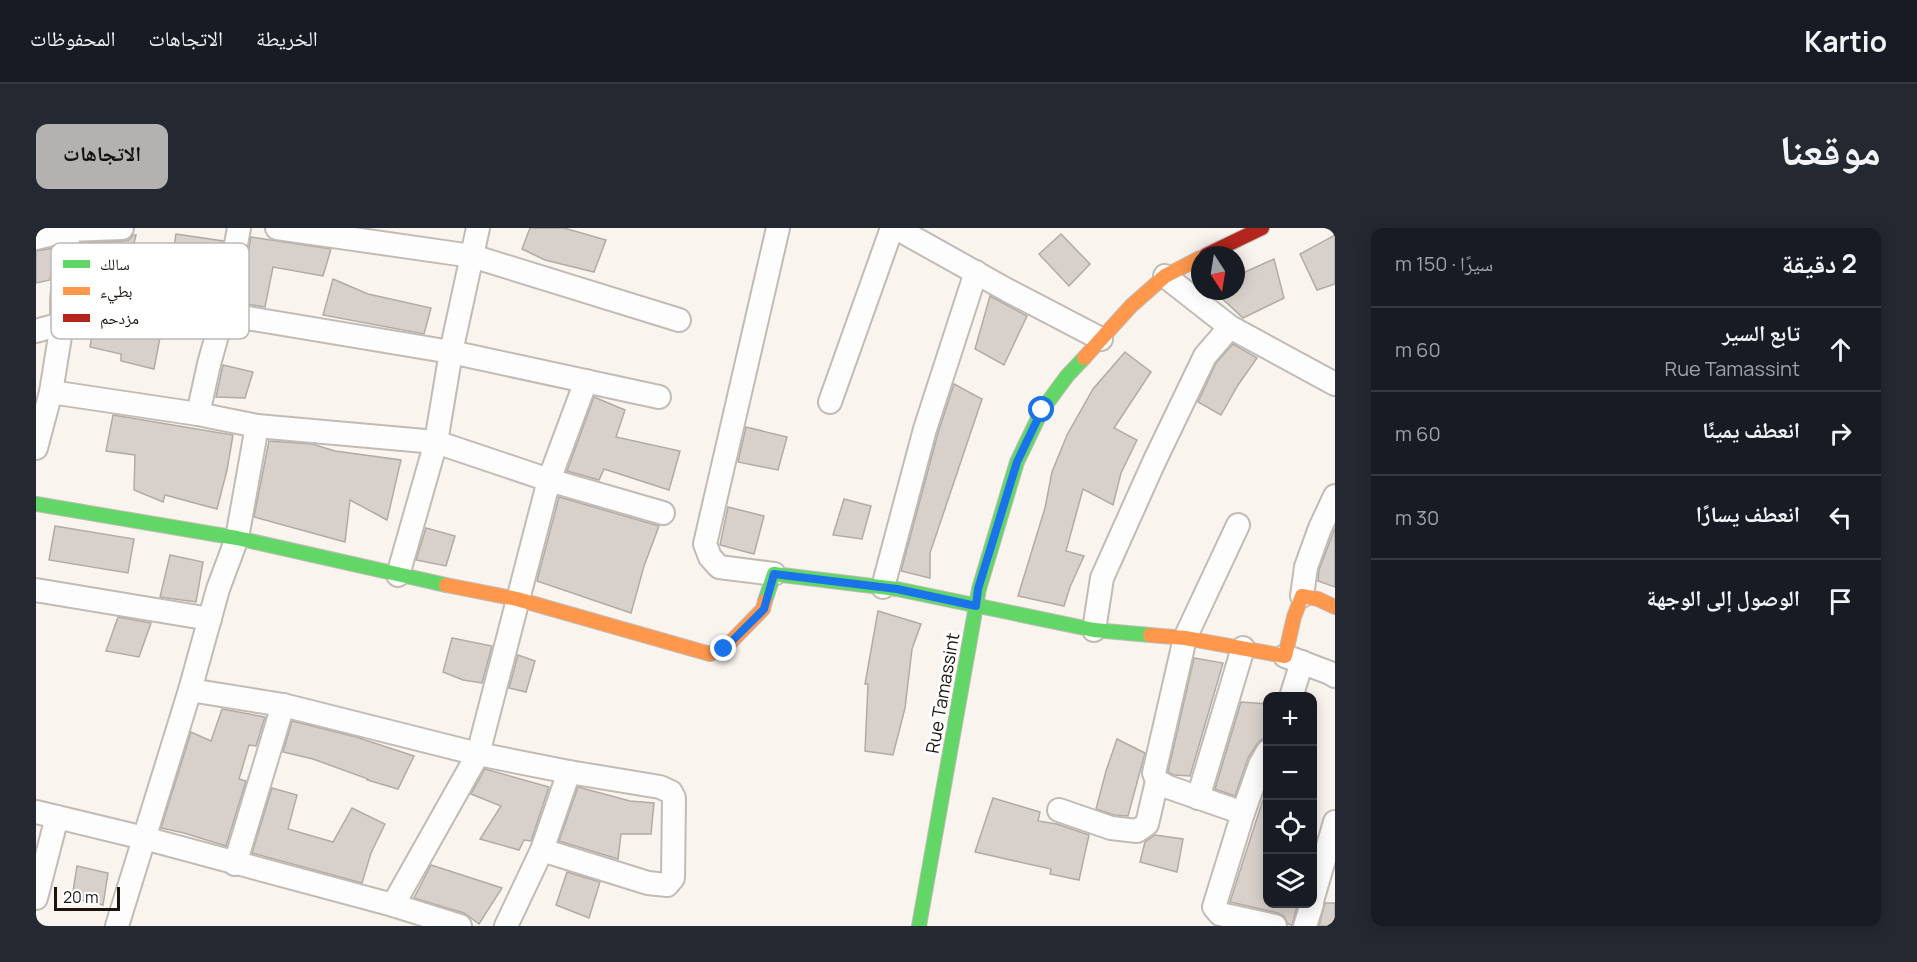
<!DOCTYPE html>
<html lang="ar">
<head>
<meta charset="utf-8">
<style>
	:root { --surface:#171b24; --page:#242831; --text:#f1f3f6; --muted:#9ea1a6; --line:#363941; --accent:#b4b2b0 }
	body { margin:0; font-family:Manrope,"Noto Naskh Arabic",sans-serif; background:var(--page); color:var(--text); direction:rtl }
	.controls { position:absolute; right:18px; bottom:18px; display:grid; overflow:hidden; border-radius:12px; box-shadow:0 3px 15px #0003 }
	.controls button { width:54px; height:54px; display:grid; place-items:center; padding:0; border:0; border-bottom:2px solid var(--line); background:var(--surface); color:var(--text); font:30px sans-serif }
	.compass { position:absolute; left:1155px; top:18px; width:54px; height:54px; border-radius:50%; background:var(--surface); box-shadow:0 3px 15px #0003; rotate:168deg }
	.scale { position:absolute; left:18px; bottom:15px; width:66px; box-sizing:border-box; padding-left:6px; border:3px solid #1c140c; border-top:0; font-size:16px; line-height:21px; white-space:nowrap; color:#1c140c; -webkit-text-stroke:4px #fff; paint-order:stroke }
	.stop { position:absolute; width:18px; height:18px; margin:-14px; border:4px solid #1a73e8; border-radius:50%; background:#fff }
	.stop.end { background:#1a73e8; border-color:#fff; box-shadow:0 2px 6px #0008 }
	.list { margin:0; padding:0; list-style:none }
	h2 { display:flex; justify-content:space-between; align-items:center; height:78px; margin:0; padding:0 24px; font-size:26px }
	h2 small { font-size:20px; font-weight:400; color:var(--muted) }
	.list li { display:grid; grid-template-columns:39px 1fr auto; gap:18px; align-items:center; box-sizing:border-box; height:84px; padding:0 24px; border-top:2px solid var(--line) }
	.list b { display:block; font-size:22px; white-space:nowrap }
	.list p { margin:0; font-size:20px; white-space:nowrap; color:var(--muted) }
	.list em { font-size:20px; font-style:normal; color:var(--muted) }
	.icon { flex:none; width:33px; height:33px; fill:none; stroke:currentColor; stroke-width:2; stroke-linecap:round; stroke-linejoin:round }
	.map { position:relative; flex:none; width:1299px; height:698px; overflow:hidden; direction:ltr; border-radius:12px }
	header { display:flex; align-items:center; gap:36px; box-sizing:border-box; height:84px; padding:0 30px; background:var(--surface); border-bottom:2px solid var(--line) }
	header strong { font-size:28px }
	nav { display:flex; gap:33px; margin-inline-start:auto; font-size:21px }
	.intro { display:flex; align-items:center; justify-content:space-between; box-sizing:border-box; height:144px; padding:0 36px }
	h1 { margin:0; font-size:42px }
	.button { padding:15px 27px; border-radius:12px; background:var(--accent); color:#111; font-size:21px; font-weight:700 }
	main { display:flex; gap:36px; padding:0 36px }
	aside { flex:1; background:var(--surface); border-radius:12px; box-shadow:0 3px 15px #0003 }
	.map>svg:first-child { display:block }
	.building { fill:#d8d1cb; stroke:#b2aba5; stroke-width:1.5 }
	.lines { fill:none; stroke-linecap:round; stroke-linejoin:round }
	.street-casing { stroke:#c2bbb5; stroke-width:26 }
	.fast-casing { stroke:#c2bbb5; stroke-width:16 }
	.slow-casing { stroke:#c2bbb5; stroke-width:16 }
	.jam-casing { stroke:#c2bbb5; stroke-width:16 }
	.street { stroke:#fefdfd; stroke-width:22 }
	.fast { stroke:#63d668; stroke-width:14 }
	.slow { stroke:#ff974d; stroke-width:14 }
	.jam { stroke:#b3261e; stroke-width:14 }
	.route { stroke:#1a73e8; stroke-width:8 }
	.labels { text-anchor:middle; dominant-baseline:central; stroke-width:6; stroke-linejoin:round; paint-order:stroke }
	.street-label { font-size:18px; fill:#1c140c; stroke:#fff }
	.key { fill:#fff; stroke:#bbb8b6; stroke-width:1.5 }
	.key-label { font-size:16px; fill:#1c140c }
</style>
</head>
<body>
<header>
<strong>Kartio</strong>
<nav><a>الخريطة</a><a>الاتجاهات</a><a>المحفوظات</a></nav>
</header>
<div class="intro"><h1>موقعنا</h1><a class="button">الاتجاهات</a></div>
<main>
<aside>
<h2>2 دقيقة<small>سيرًا · 150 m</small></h2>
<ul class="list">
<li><svg class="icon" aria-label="ahead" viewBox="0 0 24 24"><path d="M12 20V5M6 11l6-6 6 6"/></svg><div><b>تابع السير</b><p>Rue Tamassint</p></div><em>60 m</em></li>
<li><svg class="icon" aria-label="right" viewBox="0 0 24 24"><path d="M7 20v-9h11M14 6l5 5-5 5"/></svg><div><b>انعطف يمينًا</b></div><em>60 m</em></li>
<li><svg class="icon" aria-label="left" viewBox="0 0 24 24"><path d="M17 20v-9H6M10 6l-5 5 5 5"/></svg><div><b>انعطف يسارًا</b></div><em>30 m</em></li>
<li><svg class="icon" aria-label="arrive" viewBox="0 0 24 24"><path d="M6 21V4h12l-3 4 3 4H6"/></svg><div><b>الوصول إلى الوجهة</b></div></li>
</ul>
</aside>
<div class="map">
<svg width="1299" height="698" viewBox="0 0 1299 698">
	<rect width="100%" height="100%" fill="#faf4ef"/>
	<g class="building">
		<path d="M 494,0 L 528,0 L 570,12 L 558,44 L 509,32 L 486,21 Z"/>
		<path d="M 140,6 L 187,13 L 176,72 L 168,71 L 168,72 L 129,72 Z"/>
		<path d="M 1025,6 L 1054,36 L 1033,58 L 1003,26 Z"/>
		<path d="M 97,7 L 100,7 L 84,72 L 63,74 L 63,71 L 40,70 L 45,15 L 87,13 L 93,12 Z"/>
		<path d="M 1299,7 L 1299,56 L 1281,62 L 1264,26 Z"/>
		<path d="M 215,9 L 295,21 L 287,48 L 237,39 L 229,79 L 203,75 Z"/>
		<path d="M 18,20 L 14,52 L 0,55 L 0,23 Z"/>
		<path d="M 1238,31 L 1248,70 L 1207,90 L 1178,63 L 1200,63 L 1200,48 Z"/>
		<path d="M 297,51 L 332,66 L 395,80 L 388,106 L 287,87 Z"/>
		<path d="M 954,68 L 991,88 L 968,137 L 939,121 Z"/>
		<path d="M 80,99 L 126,99 L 118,141 L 85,133 L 85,126 L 54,119 L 57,101 Z"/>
		<path d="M 1197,116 L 1221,130 L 1202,157 L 1185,187 L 1162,174 L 1180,135 Z"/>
		<path d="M 1089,124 L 1115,144 L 1078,200 L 1101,212 L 1085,245 L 1077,277 L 1047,261 L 1030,323 L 1048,328 L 1034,359 L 1028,378 L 982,368 L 1009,280 L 1016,244 L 1031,207 L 1057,161 Z"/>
		<path d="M 187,137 L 217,144 L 209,170 L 180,169 Z"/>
		<path d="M 918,156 L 946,171 L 894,325 L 894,350 L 865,343 L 902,205 Z"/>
		<path d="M 558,169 L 589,182 L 580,209 L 644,223 L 633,262 L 568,241 L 563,252 L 531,243 Z"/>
		<path d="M 77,187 L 197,207 L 191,242 L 181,281 L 129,267 L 127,274 L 98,262 L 99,227 L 70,223 Z"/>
		<path d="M 710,199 L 751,209 L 742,242 L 702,234 Z"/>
		<path d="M 233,213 L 276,216 L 299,223 L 365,232 L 351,292 L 314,272 L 309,314 L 218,289 Z"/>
		<path d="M 523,269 L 623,298 L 608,338 L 595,385 L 501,353 Z"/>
		<path d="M 808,271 L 835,278 L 826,311 L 797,307 Z"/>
		<path d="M 692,279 L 728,288 L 718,326 L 684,317 Z"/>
		<path d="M 19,298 L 98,311 L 92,345 L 13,332 Z"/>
		<path d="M 390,300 L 419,308 L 410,338 L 380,332 Z"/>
		<path d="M 1299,300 L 1299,359 L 1282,353 L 1283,342 Z"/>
		<path d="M 134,327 L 167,334 L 160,374 L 124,369 Z"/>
		<path d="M 842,383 L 885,396 L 876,421 L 869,480 L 857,527 L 829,523 L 832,456 L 829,456 Z"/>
		<path d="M 82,389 L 115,395 L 103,429 L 70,423 Z"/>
		<path d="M 416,410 L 456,418 L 446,455 L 427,452 L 407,444 Z"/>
		<path d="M 482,427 L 499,433 L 490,464 L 473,460 Z"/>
		<path d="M 1158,430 L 1187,435 L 1154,548 L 1138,547 L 1132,544 Z"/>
		<path d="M 1205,474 L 1232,476 L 1232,510 L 1226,511 L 1221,516 L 1212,530 L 1199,568 L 1179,561 Z"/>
		<path d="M 186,481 L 229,489 L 220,518 L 213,517 L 203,551 L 210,553 L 190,618 L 148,605 L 125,600 L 155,504 L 175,513 Z"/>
		<path d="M 256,493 L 320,509 L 378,528 L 362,561 L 331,552 L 332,551 L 277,531 L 247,524 Z"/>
		<path d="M 1081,511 L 1109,525 L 1092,588 L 1078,587 L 1060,581 L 1070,543 Z"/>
		<path d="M 449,541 L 513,559 L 495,613 L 488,612 L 483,622 L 444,611 L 465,578 L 435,566 Z"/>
		<path d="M 1232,556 L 1232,675 L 1262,675 L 1256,697 L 1252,696 L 1248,688 L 1242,685 L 1194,674 Z"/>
		<path d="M 542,559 L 594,573 L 618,575 L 615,606 L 585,606 L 582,631 L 523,613 Z"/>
		<path d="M 236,560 L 261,567 L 252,601 L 297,614 L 316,580 L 349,596 L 335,625 L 326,655 L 216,625 Z"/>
		<path d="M 957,570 L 1004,584 L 1002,593 L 1021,596 L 1053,607 L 1043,652 L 1014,646 L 1015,641 L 939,624 Z"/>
		<path d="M 1119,607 L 1147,611 L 1141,644 L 1104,634 L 1109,614 Z"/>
		<path d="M 395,637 L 466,660 L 443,696 L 428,685 L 378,670 Z"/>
		<path d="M 41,638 L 72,645 L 67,677 L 36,670 Z"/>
		<path d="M 531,644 L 564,654 L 553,690 L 520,677 Z"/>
		<path d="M 1289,675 L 1299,675 L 1299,698 L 1283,698 Z"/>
	</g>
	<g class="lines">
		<g class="street-casing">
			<g id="street">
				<path d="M 241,0 L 436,28 L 643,92"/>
				<path d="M 860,0 L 971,62 L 1065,111"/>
				<path d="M 0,10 L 32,2 L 86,0"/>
				<path d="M 1129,48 L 1194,99 L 1299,156"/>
				<path d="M 0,103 L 54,88 L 79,86 L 187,86 L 415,124 L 623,169"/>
				<path d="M 15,164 L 162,186 L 221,198 L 400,214 L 513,252 L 627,285"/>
				<path d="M 794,174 L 856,0"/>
				<path d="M 162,186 L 173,136 L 187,86 L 203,0"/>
				<path d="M 0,220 L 15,164 L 26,96 L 26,73 L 33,0"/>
				<path d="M 1202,297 L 1149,410 L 1118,545 L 1121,553 L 1132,559 L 1207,585 L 1178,679 L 1184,686 L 1239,698"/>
				<path d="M 738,346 L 683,339 L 674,329 L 669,316 L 742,0"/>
				<path d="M 362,347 L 400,214 L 415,124 L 442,0"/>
				<path d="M 847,359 L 889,201 L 940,44"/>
				<path d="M 0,362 L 174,391"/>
				<path d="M 1266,368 L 1270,339 L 1284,300 L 1299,268"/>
				<path d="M 1058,402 L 1066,350 L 1118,234 L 1169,128 L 1194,99"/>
				<path d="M 1249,428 L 1294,445 L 1299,448"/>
				<path d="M 154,462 L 247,477 L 442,526 L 533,544 L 624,559 L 635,564 L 638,570 L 637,650 L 631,657 L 612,655 L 506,622 L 470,698"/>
				<path d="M 1255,469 L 1266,434"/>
				<path d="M 1162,570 L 1207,420"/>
				<path d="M 1023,582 L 1075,600 L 1101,603 L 1111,596 L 1121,553"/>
				<path d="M 0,584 L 108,610 L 357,677 L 424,698"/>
				<path d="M 1207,585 L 1224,537 L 1232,523"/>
				<path d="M 506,622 L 533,544"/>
				<path d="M 199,636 L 247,477"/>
				<path d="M 0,670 L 21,589"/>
				<path d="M 1276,673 L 1299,594"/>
				<path d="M 357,677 L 442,526 L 513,252 L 550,153"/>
				<path d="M 81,698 L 154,462 L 182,361 L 201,310 L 221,198"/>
				<path d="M 1269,698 L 1276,676"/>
			</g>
		</g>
		<g class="fast-casing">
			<g id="fast">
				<path d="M 0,276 L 201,310 L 410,357"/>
				<path d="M 729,373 L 738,346 L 861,361 L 1058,402 L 1114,407"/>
				<path d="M 883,698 L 943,361 L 981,234 L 1006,182 L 1031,148 L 1048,130"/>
			</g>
		</g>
		<g class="slow-casing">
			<g id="slow">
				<path d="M 1048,130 L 1095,78 L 1129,48 L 1164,30"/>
				<path d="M 410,357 L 481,371 L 674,426 L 688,421 L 727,381 L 729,373"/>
				<path d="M 1114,407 L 1149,410 L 1249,428 L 1258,389 L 1266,368 L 1282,371 L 1299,379"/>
			</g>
		</g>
		<g class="jam-casing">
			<path id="jam" d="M 1170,27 L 1226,0"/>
		</g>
		<use href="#street" class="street"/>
		<use href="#fast" class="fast"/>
		<use href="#slow" class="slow"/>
		<use href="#jam" class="jam"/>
	</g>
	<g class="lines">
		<path class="route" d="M 688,421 L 728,381 L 738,346 L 861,361 L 940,378 L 942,361 L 981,234 L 1006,182"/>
	</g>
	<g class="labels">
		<g class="street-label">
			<text transform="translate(906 465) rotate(-80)">Rue Tamassint</text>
		</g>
	</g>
	<rect x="15" y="15" width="198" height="96" rx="9" class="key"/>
	<rect x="27" y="32" width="27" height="8" fill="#63d668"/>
	<rect x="27" y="59" width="27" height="8" fill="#ff974d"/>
	<rect x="27" y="86" width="27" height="8" fill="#b3261e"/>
	<g class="key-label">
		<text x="64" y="42">سالك</text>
		<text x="64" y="69">بطيء</text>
		<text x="64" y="96">مزدحم</text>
	</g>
</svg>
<div class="controls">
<button>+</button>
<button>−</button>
<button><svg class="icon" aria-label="locate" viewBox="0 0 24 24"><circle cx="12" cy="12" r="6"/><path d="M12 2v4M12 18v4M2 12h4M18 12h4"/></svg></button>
<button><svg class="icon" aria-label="layers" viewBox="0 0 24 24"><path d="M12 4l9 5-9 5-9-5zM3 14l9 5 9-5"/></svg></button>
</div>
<svg class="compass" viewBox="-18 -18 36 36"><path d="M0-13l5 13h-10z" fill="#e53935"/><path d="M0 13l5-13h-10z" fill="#9ea1a6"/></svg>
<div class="scale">20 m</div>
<div class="stop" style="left:1006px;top:182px"></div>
<div class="stop end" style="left:688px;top:421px"></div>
</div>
</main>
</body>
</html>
